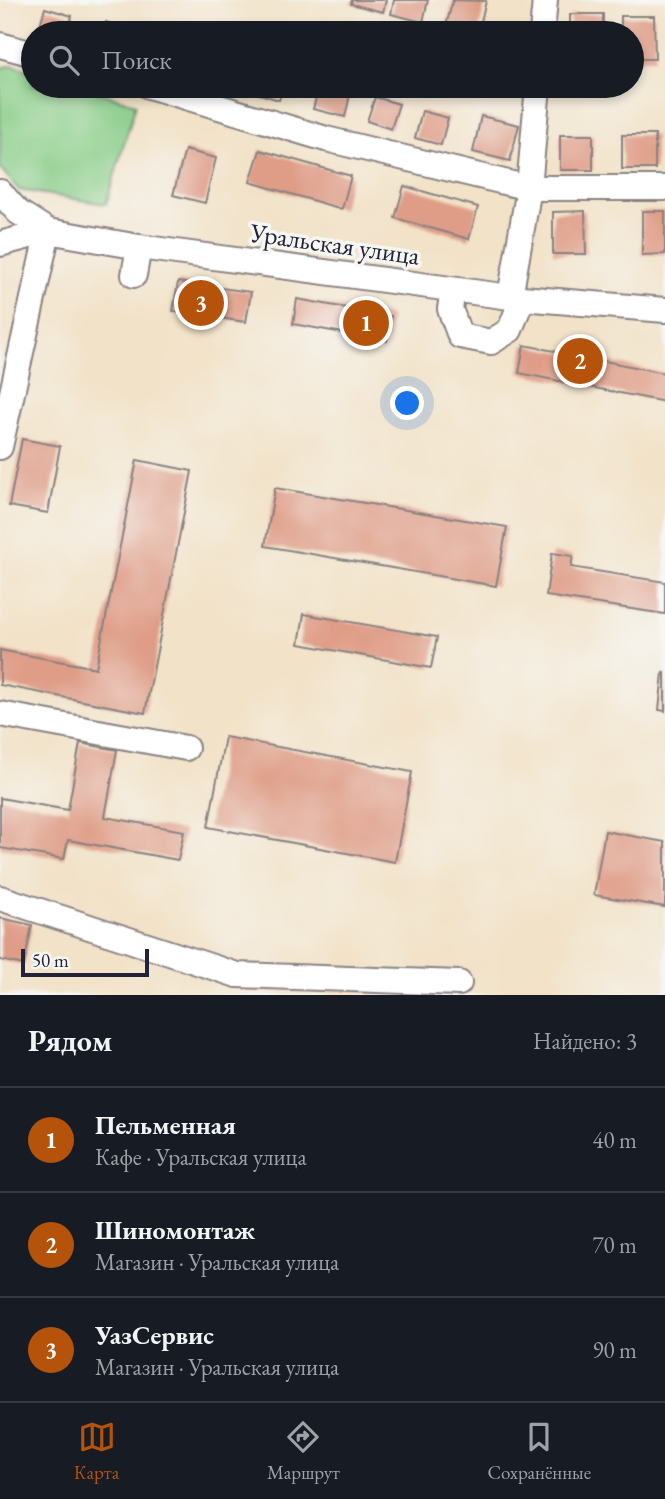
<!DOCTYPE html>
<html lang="ru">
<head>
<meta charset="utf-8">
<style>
	:root { --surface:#171b24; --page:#20242c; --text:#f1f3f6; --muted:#9ea1a6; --line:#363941; --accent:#b45309 }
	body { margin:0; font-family:"EB Garamond",serif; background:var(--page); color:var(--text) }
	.scale { position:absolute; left:21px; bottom:18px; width:128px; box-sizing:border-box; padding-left:7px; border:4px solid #22223b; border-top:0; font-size:19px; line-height:24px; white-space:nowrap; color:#22223b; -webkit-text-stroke:5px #f6f6f2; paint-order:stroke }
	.you { position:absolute; left:408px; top:404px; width:24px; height:24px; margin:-18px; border:5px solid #fff; border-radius:50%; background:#1a73e8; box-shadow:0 0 0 10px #1a73e833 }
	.badge { display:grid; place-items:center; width:46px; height:46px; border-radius:50%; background:var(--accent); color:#fff; font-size:23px; font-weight:700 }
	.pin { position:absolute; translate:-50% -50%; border:4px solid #fff; box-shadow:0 2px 7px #0006 }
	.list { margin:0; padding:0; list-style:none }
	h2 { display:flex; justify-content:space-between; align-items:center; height:91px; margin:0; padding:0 28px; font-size:30px }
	h2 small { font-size:23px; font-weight:400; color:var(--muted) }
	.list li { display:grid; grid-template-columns:46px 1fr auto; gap:21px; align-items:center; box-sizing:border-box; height:105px; padding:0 28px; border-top:2px solid var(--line) }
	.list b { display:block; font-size:26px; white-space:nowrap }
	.list p { margin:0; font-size:23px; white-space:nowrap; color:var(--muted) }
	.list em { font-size:23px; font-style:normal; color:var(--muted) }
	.icon { flex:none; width:38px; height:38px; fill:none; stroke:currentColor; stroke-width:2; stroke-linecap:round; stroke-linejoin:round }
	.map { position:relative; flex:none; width:665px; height:995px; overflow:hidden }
	.search { position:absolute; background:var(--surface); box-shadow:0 4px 10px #0003; left:21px; right:21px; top:21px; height:77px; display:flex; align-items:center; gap:18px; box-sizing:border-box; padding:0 24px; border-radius:38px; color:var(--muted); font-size:26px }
	.sheet { height:406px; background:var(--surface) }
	nav { display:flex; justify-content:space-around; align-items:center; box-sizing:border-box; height:98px; border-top:2px solid var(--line); background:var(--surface); font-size:19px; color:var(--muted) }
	nav a { display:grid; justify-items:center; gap:4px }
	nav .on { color:var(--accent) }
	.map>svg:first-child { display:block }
	.green { fill:#87cc86; stroke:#547760; stroke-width:2 }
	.building { fill:#df9d87 }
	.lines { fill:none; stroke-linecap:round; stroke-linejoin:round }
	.minor-casing { stroke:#8a8282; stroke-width:28 }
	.minor { stroke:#fff; stroke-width:24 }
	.labels { text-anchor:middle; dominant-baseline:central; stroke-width:7; stroke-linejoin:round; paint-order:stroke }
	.street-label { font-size:26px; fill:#22223b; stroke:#f6f6f2 }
</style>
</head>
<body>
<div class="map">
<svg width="665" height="995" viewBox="0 0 665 995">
	<rect width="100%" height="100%" fill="#f6f6f2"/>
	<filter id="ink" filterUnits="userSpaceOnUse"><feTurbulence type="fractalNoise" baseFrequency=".0143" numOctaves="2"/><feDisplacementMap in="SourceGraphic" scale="14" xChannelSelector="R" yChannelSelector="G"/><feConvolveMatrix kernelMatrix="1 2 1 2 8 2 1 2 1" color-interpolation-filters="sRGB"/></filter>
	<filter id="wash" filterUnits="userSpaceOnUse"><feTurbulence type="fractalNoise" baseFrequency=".00686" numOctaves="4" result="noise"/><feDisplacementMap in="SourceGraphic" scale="28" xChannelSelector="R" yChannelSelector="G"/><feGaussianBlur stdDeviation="1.57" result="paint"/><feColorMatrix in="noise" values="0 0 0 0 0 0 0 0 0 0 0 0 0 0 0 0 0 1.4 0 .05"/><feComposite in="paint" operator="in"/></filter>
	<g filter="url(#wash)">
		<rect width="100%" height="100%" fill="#f2e2c8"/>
		<path class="green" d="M 13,65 L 33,72 L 33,86 L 78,86 L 136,104 L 106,204 L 19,190 L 0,168 L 0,68 Z"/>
		<g id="blocks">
			<g class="building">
				<path d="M 352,0 L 386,0 L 383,12 L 351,4 Z"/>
				<path d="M 394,0 L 428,0 L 423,22 L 391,14 Z"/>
				<path d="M 453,0 L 486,1 L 478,33 L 444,33 Z"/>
				<path d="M 45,8 L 72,16 L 67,33 L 38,32 Z"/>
				<rect x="570" y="14" width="33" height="19"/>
				<path d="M 621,16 L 654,16 L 655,59 L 632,59 L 632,33 L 621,33 Z"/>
				<path d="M 106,22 L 138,33 L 102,33 Z"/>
				<path d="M 255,86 L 284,86 L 279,100 L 253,92 Z"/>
				<path d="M 319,86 L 352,86 L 345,117 L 313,109 Z"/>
				<path d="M 375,97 L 399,104 L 391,129 L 367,121 Z"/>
				<path d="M 422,111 L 448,118 L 441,145 L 415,138 Z"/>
				<path d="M 481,116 L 519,125 L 510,161 L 473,152 Z"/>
				<rect x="560" y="135" width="33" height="35"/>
				<rect x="622" y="135" width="33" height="34"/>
				<path d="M 185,150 L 216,158 L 205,203 L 173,195 Z"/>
				<path d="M 260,150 L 351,176 L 342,209 L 250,182 Z"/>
				<path d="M 404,186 L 478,207 L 469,239 L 395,218 Z"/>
				<path d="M 585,211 L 586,254 L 553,254 L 553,212 Z"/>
				<path d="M 642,211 L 665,211 L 665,254 L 642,255 Z"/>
				<path d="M 178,282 L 251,292 L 246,322 L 173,311 Z"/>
				<path d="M 297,299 L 391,316 L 387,341 L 293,324 Z"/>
				<path d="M 524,345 L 665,373 L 665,402 L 519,373 Z"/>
				<path d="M 22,439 L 60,446 L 48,513 L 9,506 Z"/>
				<path d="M 137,460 L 192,471 L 145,713 L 0,685 L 0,650 L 96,668 Z"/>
				<path d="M 275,488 L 507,527 L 496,586 L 265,546 Z"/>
				<path d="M 552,553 L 573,556 L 571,567 L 665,582 L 665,614 L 546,596 Z"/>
				<path d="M 304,614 L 437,637 L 431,668 L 299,644 Z"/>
				<path d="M 663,673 L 665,673 L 665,711 L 659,710 Z"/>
				<path d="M 225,737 L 412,772 L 395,862 L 208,827 Z"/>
				<path d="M 80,743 L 117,750 L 105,817 L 184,831 L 178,860 L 68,840 L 64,859 L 0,848 L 0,798 L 68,810 Z"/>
				<path d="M 605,831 L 665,842 L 665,907 L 594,895 Z"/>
				<path d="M 0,918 L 32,925 L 24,965 L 0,960 Z"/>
			</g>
		</g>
	</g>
	<g filter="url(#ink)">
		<use href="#blocks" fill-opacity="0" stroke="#8a8282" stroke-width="2"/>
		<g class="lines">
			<g class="minor-casing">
				<g id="minor">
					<path d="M 542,33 L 545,0"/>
					<path d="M 0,45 L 33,54"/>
					<path d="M 149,86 L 326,139 L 529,188 L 665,188"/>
					<path d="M 0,192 L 18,212 L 48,231"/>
					<path d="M 0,244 L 48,231 L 139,247 L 510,297 L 665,310"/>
					<path d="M 134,275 L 139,247"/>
					<path d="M 453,290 L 450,309 L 460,336 L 491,342 L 510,330 L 522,299"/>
					<path d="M 510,297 L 529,188 L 538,86"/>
					<path d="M 0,447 L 48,231"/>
					<path d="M 0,714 L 186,748"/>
					<path d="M 0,898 L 237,975 L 459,983"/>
				</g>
			</g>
			<use href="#minor" class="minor"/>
		</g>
	</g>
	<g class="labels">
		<g class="street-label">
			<text transform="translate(335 244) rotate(8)">Уральская улица</text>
		</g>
	</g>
</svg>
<div class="scale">50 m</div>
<div class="you"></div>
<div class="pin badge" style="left:366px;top:323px">1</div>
<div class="pin badge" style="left:580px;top:361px">2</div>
<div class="pin badge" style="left:201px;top:303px">3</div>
<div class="search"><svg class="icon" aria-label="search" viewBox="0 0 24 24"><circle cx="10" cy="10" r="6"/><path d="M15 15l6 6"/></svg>Поиск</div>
</div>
<section class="sheet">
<h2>Рядом<small>Найдено: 3</small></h2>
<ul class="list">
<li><span class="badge">1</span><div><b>Пельменная</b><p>Кафе · Уральская улица</p></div><em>40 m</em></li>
<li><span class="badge">2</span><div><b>Шиномонтаж</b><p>Магазин · Уральская улица</p></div><em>70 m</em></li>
<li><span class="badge">3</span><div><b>УазСервис</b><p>Магазин · Уральская улица</p></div><em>90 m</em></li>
</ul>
</section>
<nav>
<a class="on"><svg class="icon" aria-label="map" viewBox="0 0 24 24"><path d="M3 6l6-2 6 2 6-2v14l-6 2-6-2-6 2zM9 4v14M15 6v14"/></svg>Карта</a>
<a><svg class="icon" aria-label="directions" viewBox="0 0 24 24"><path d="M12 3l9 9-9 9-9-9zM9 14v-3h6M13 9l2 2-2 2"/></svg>Маршрут</a>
<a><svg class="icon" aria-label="saved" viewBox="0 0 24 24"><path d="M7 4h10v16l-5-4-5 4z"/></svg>Сохранённые</a>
</nav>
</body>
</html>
